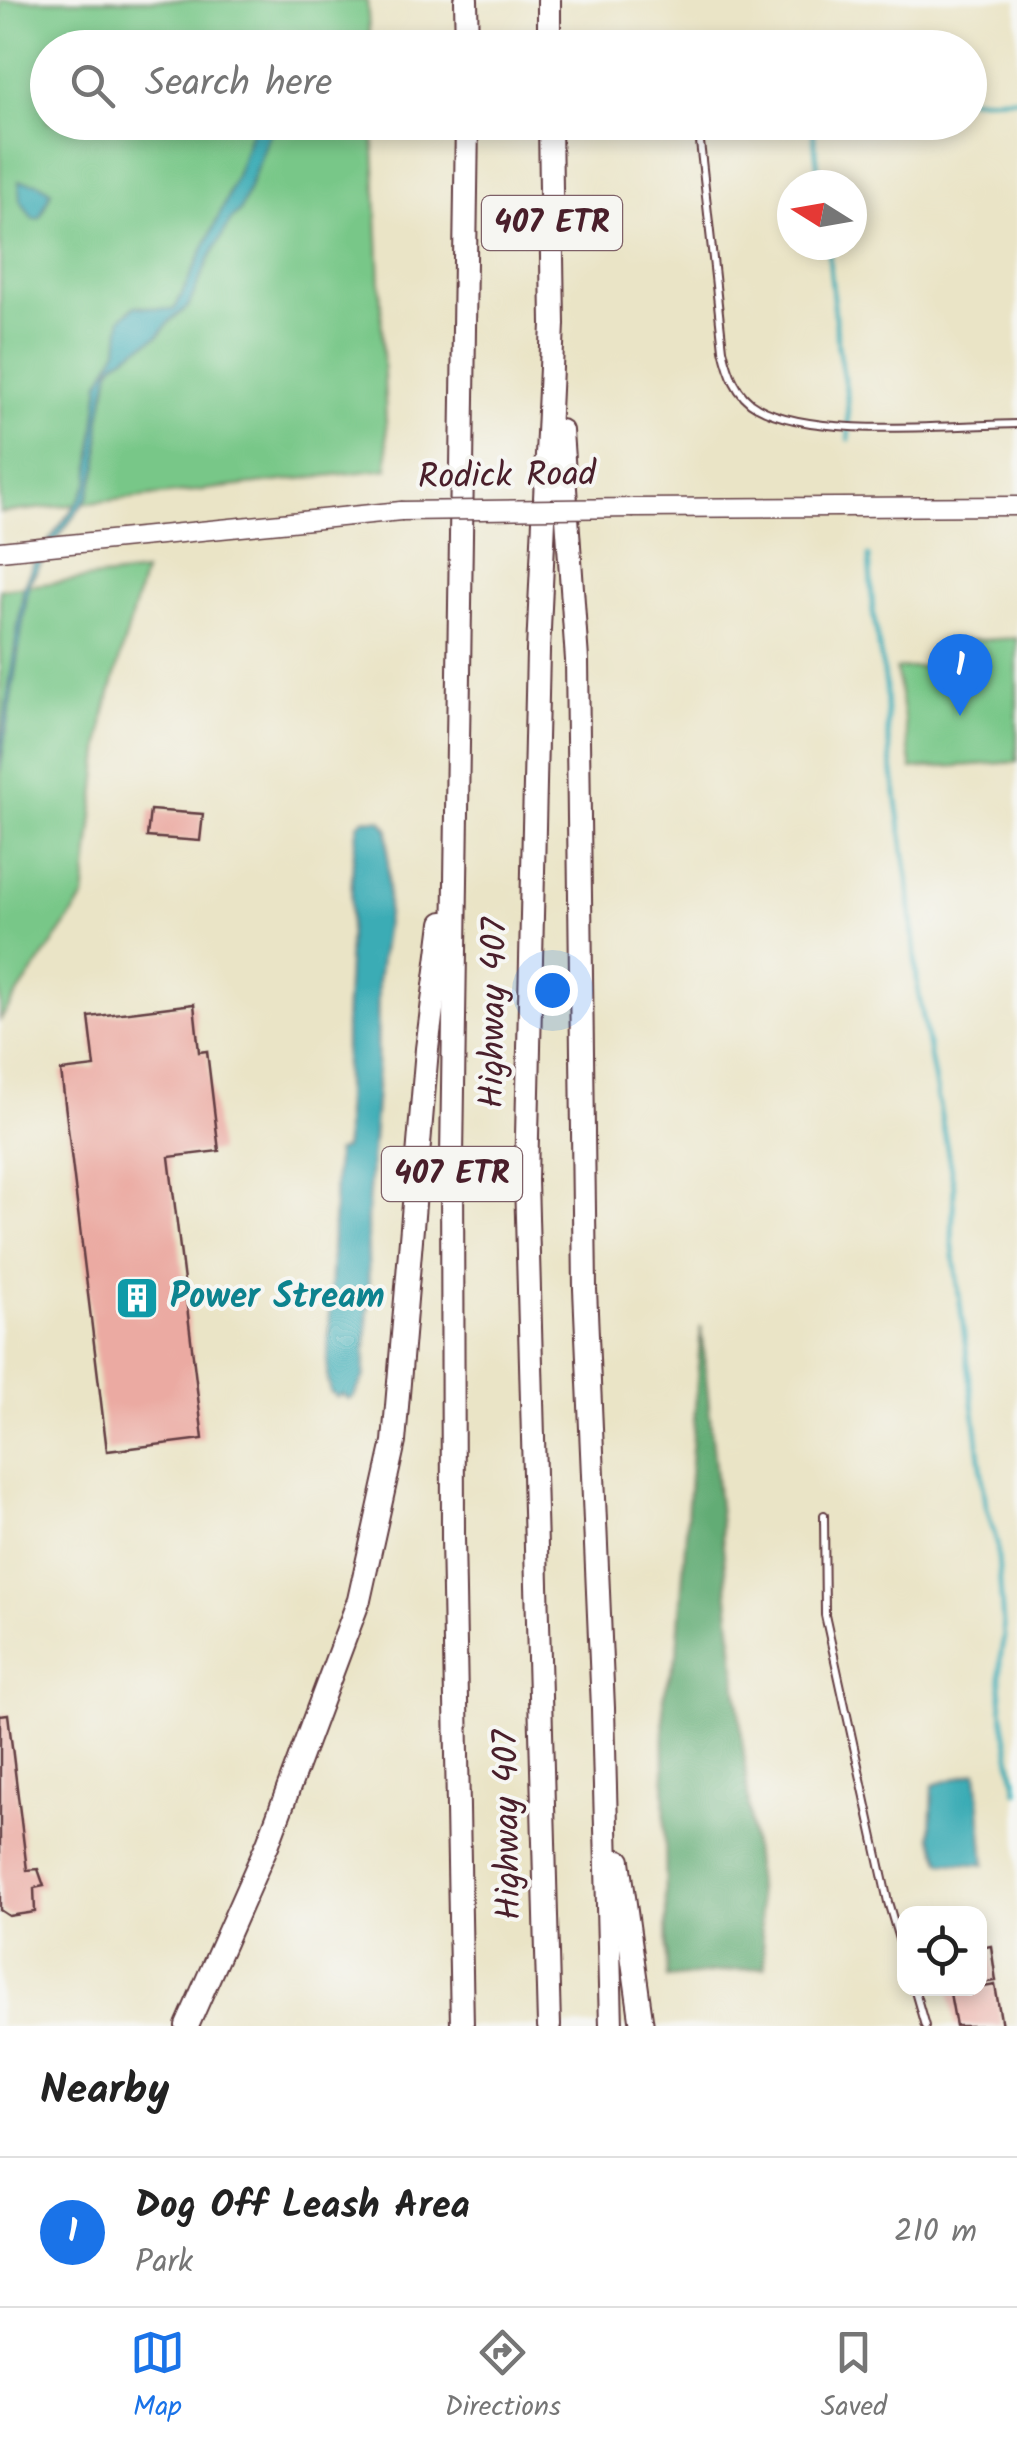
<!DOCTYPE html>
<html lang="en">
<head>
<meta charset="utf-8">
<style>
	:root { --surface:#fff; --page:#f2f2f2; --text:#222; --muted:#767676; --line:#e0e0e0; --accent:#1a73e8 }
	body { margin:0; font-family:Kalam,sans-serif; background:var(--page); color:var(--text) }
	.controls { position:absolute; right:30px; bottom:30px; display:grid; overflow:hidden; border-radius:20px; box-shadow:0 5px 15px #0003 }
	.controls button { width:90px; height:90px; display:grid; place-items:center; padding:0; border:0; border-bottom:2px solid var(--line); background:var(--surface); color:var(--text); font:50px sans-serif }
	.compass { position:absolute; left:777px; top:170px; width:90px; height:90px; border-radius:50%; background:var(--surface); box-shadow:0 5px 15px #0003; rotate:281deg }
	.you { position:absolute; left:552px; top:990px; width:35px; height:35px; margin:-25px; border:8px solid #fff; border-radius:50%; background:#1a73e8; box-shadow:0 0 0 15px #1a73e833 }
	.badge { display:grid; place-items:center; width:65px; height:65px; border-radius:50%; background:var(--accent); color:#fff; font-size:32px; font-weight:700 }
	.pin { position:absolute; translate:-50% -82px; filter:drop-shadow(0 2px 5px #0008) }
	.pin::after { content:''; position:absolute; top:52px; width:35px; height:30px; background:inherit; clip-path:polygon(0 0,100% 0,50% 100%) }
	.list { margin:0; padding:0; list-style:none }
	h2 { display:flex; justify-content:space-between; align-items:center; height:130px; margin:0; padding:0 40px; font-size:42px }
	h2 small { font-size:32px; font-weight:400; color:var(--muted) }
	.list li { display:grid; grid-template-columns:65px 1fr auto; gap:30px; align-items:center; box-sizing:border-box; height:150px; padding:0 40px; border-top:2px solid var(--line) }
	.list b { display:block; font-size:38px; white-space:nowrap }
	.list p { margin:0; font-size:32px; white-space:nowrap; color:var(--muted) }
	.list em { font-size:32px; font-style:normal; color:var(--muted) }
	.icon { flex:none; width:55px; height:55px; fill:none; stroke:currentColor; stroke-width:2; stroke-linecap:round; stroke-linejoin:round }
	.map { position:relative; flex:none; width:1017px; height:2026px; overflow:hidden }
	.search { position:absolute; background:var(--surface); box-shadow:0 5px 15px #0003; left:30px; right:30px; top:30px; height:110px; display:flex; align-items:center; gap:25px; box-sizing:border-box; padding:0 35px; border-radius:55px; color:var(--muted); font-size:38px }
	.sheet { height:280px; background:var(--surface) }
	nav { display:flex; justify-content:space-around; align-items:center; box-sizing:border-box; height:140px; border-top:2px solid var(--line); background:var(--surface); font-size:28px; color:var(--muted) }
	nav a { display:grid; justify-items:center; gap:5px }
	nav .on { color:var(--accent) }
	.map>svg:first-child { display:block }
	.green { fill:#78c788; stroke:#61735a; stroke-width:2.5 }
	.forest { fill:#62ac74; stroke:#566650; stroke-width:2.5 }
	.water { fill:#3aacb5; stroke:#426670; stroke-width:2.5 }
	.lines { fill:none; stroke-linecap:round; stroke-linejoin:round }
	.stream { stroke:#3aacb5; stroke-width:5 }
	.building { fill:#ebaaa2 }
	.service-casing { stroke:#623d42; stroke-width:10 }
	.secondary-casing { stroke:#623d42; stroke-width:21 }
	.motorway-casing { stroke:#623d42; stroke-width:26 }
	.service { stroke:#fff; stroke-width:6 }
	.secondary { stroke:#fff; stroke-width:18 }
	.motorway { stroke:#fff; stroke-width:22 }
	.secondary-bridge-casing { stroke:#623d42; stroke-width:21; stroke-linecap:butt }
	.secondary-bridge { stroke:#fff; stroke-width:18 }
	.labels { text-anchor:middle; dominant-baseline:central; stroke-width:8; stroke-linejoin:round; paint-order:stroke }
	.shield { fill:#f6f6f2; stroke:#7e6067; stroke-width:2.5 }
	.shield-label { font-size:32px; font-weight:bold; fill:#4a1f2b }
	.street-label { font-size:35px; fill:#4a1f2b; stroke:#f6f6f2 }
	.culture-label { font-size:35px; font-weight:bold; fill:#0d838f; stroke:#f6f6f2; text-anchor:start }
</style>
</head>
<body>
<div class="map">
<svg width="1017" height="2026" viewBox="0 0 1017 2026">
	<rect width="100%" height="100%" fill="#f6f6f2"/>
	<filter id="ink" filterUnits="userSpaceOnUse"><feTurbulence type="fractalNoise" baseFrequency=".01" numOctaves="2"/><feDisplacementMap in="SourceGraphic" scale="20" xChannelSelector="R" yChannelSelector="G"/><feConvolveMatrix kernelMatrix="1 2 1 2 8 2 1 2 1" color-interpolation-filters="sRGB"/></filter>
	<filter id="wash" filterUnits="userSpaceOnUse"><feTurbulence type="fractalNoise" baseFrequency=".0048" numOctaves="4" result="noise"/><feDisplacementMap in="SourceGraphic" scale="40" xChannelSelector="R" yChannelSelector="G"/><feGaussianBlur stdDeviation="2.25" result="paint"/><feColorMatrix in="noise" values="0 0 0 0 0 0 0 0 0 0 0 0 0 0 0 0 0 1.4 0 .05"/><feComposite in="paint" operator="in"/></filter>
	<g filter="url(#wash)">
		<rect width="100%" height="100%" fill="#eae4c6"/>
		<g class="green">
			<path d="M 0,0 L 367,0 L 370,47 L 48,48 L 48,122 L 373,123 L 388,469 L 0,513 Z"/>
			<path d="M 144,572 L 104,715 L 84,898 L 0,1020 L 0,589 Z"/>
			<path d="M 1017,638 L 1017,762 L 912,769 L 896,669 L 965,664 L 961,641 Z"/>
		</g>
		<path class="forest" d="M 701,1326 L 765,1967 L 667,1978 L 663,1697 L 677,1655 Z"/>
		<g class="water">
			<path d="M 259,123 L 274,123 L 240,211 L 231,220 L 208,261 L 188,307 L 171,320 L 158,336 L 117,361 L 110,370 L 100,419 L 98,465 L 88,497 L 51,547 L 29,583 L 0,770 L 0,748 L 24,585 L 35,560 L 81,497 L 89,481 L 100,382 L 118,349 L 121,318 L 135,306 L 173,310 L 176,307 C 202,250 233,195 250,134 Z"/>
			<path d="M 19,181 L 38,183 L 51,191 L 40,218 L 33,219 L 20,200 Z"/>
			<path d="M 363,819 L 381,820 L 388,829 L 388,908 L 378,981 L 377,1089 L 367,1218 L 369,1297 L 364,1377 L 353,1398 L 348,1399 L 343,1394 L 337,1397 L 330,1391 L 327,1375 L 336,1152 L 344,1148 L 345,1142 L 345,1025 L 353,858 L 358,824 Z"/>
			<path d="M 977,1772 L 985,1865 L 942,1862 L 931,1836 L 933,1785 Z"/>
		</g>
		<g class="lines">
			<g class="stream">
				<path d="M 970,99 L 1017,98"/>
				<path d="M 812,122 L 820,185"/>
				<path d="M 828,245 L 838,346 L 847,395 L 849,439"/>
				<path d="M 869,556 L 873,612 L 886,687 L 888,738 L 908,878 L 918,990 L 954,1187 L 952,1240 L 986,1505 L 997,1543 L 1004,1638 C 992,1680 1009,1748 1017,1792"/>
			</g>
		</g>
		<g id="blocks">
			<g class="building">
				<path d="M 150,810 L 203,814 L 200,841 L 147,837 Z"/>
				<path d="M 194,1004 L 199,1052 L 207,1051 L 219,1151 L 169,1157 L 203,1439 L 107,1451 L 61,1071 L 95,1067 L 89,1017 Z"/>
				<path d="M 8,1714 L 27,1870 L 38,1869 L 44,1886 L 34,1888 L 35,1912 L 9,1916 L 0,1910 L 0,1715 Z"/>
				<path d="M 991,1946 L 996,1981 L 980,1983 L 980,1948 Z"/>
				<path d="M 995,1985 L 1002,2026 L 956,2026 L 950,1993 Z"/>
			</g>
		</g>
	</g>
	<g filter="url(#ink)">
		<use href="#blocks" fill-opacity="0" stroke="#623d42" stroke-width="2.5"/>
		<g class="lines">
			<g class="service-casing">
				<g id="service">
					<path d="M 700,142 L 723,349 C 728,371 736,396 757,407 C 813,439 950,425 1017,424"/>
					<path d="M 824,1515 L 825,1615 L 888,1902 L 904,1956"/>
					<path d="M 914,1988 L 925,2026"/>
				</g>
			</g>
			<g class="secondary-casing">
				<g id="secondary">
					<path d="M 634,508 L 1017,506"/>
					<path d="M 0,551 L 401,511"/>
				</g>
			</g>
			<g class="motorway-casing">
				<g id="motorway">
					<path d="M 466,0 L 467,48"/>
					<path d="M 549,0 L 549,48"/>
					<path d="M 561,431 L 577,660 L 585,1289 L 603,1708 L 611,2026"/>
					<path d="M 619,1861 L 642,2026"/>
					<path d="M 187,2026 L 268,1843 L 359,1600 L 394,1442 L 427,1049 L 443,923"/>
					<path d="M 462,2026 L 453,1537 L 452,1157 L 467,122"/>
					<path d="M 549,2026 L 526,1180 L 538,651 L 553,324 L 550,122"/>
				</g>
			</g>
			<use href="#service" class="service"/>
			<use href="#secondary" class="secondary"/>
			<use href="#motorway" class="motorway"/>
			<g class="secondary-bridge-casing">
				<path id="secondary-bridge" d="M 401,511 L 634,508"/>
			</g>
			<use href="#secondary-bridge" class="secondary-bridge"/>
		</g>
	</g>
	<defs>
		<g id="building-square" transform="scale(2.25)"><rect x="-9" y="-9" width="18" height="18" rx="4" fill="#0f9aa8" stroke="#f6f6f2"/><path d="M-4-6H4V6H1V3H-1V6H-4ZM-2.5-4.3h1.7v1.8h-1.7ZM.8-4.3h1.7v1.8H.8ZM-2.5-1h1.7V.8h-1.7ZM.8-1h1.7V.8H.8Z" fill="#fff"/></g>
	</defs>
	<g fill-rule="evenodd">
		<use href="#building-square" x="137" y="1298"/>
	</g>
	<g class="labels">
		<g class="shield">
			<rect x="482" y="196" width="140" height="54" rx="8"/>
			<rect x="382" y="1147" width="140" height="54" rx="8"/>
		</g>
		<g class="shield-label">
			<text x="552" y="223">407 ETR</text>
			<text x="452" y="1174">407 ETR</text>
		</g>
		<g class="street-label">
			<text transform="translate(507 477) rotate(-1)">Rodick Road</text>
			<text transform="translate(495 1013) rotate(-89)">Highway 407</text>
			<text transform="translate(509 1825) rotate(-91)">Highway 407</text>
		</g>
		<g class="culture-label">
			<text x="170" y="1298">Power Stream</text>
		</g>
	</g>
</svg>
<div class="controls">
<button><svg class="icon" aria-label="locate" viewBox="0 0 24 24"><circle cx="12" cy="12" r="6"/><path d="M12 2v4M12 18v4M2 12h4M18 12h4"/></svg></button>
</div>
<svg class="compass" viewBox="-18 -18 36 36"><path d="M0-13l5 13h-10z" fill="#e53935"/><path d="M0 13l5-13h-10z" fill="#767676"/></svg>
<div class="you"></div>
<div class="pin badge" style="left:960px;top:716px">1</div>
<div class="search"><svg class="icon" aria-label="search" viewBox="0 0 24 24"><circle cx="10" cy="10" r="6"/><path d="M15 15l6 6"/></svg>Search here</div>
</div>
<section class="sheet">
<h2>Nearby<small></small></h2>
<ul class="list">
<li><span class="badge">1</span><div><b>Dog Off Leash Area</b><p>Park</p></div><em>210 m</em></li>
</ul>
</section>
<nav>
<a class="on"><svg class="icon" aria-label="map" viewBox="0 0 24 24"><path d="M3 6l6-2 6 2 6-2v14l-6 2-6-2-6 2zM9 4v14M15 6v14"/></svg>Map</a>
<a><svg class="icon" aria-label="directions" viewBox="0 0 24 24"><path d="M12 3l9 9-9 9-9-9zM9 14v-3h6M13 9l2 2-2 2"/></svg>Directions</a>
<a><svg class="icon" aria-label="saved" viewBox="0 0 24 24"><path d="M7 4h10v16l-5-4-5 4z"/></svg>Saved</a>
</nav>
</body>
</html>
